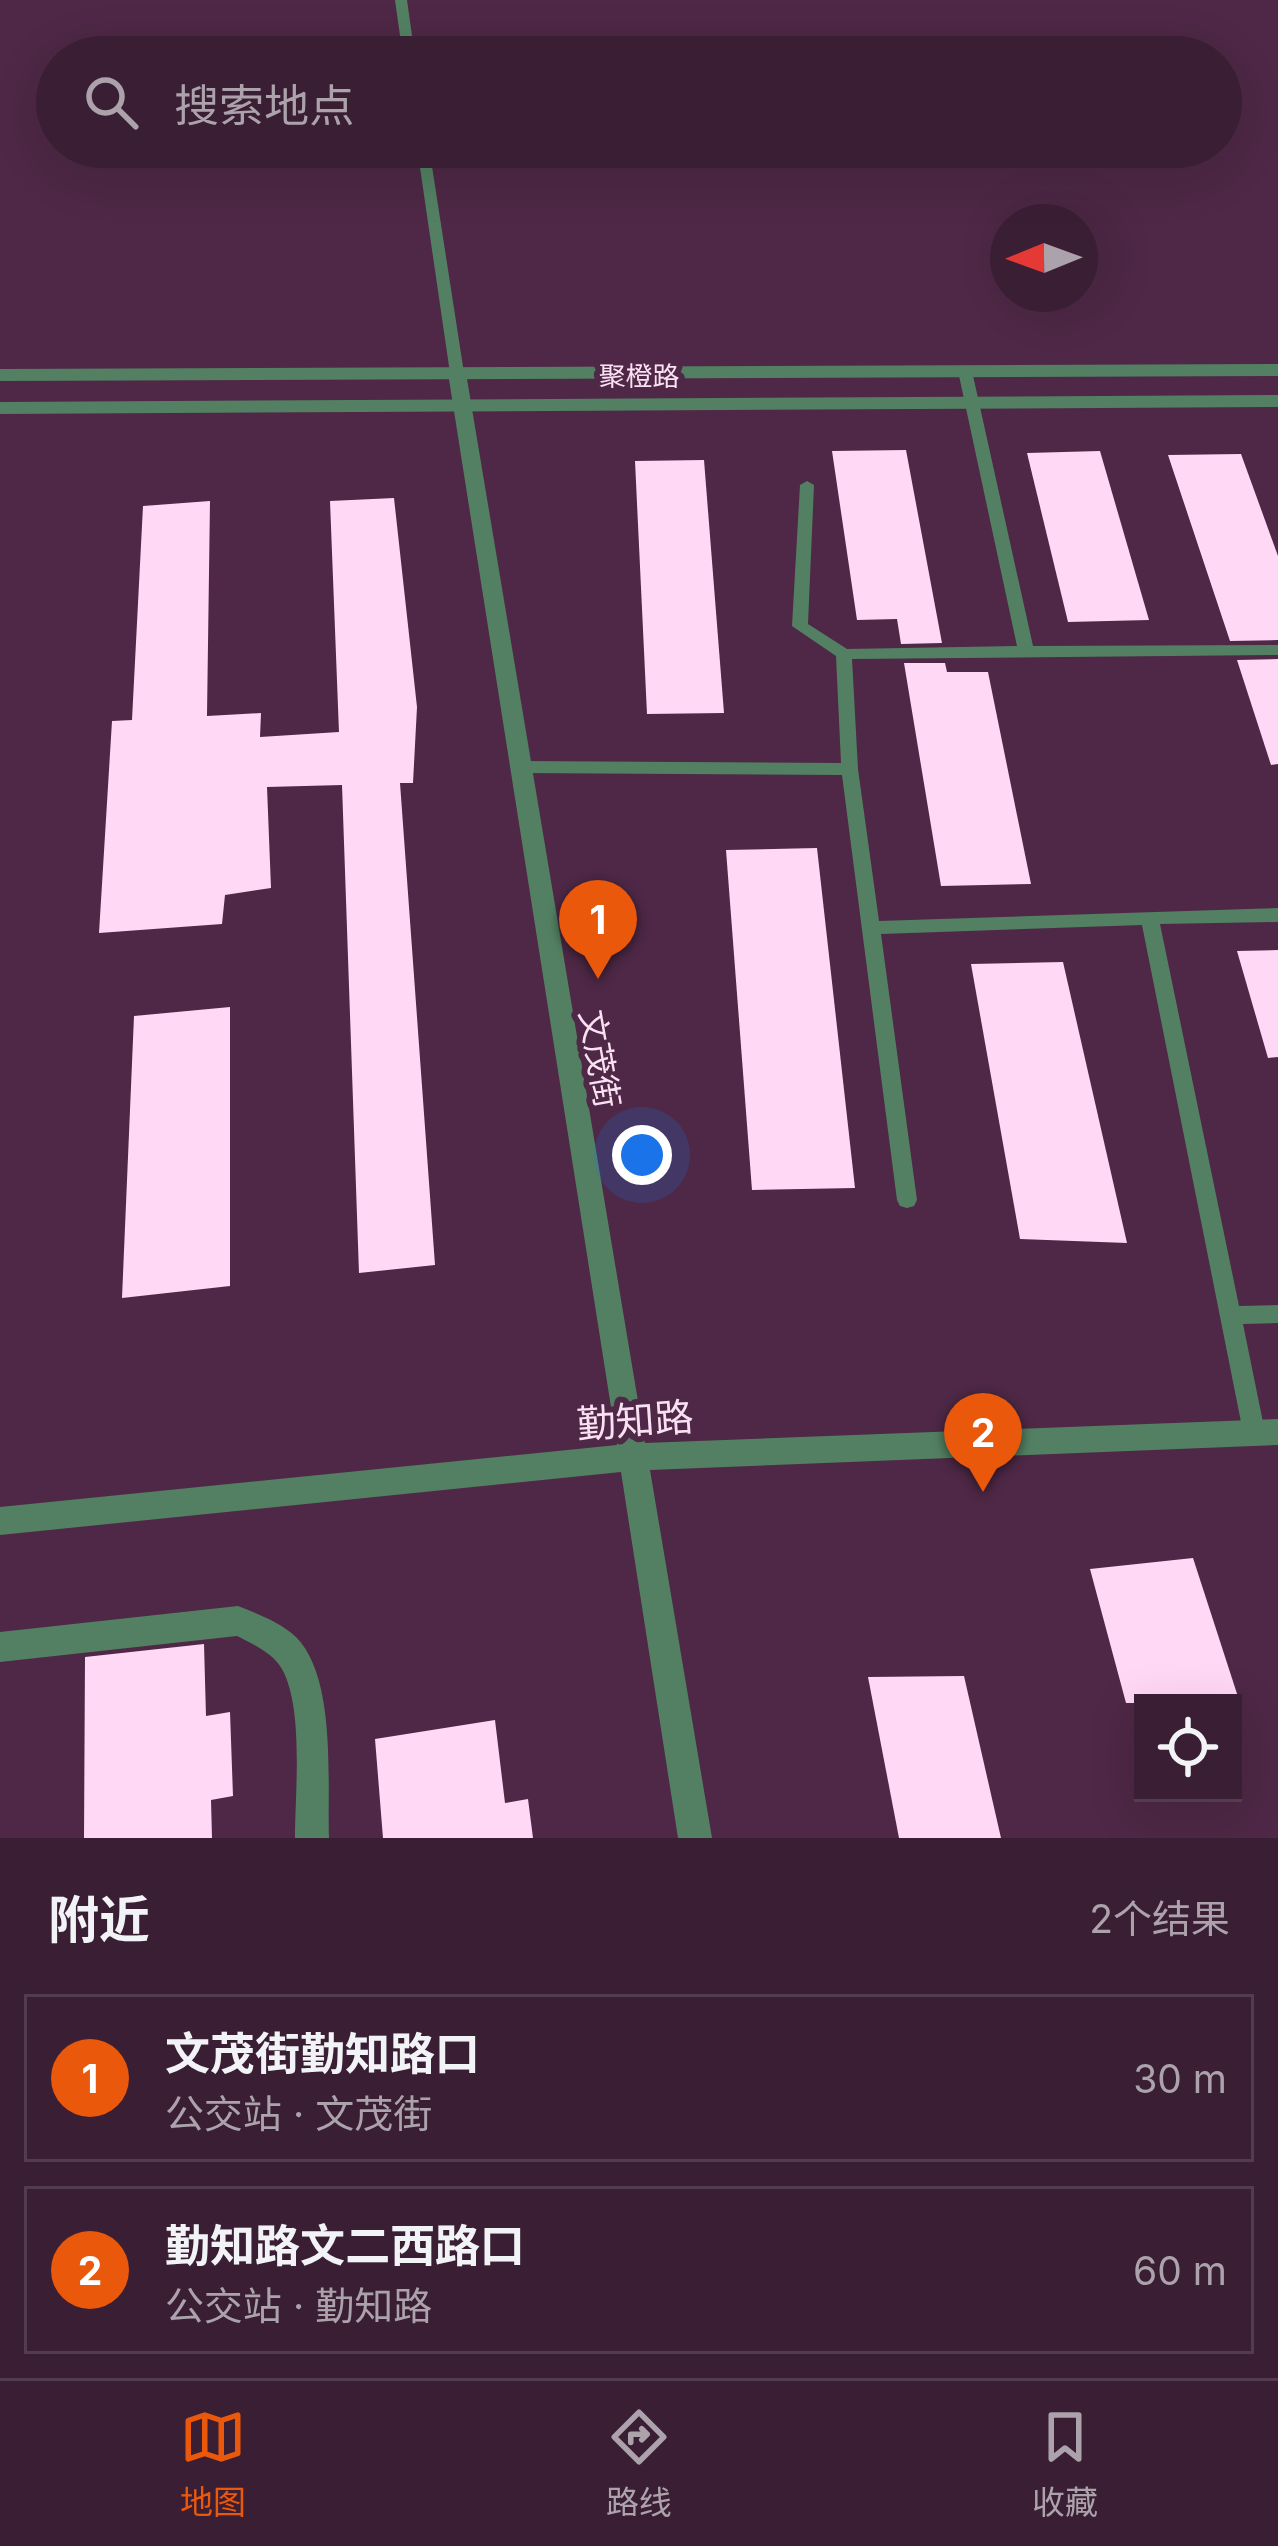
<!DOCTYPE html>
<html lang="zh">
<head>
<meta charset="utf-8">
<style>
	:root { --surface:#3a1e34; --page:#452b40; --text:#f1f3f6; --muted:#aba2ac; --line:#543c4f; --accent:#ea580c }
	body { margin:0; font-family:Inter,"Noto Sans SC",sans-serif; background:var(--page); color:var(--text) }
	.controls { position:absolute; right:36px; bottom:36px; display:grid; overflow:hidden; border-radius:0px; box-shadow:0 12px 48px #0002 }
	.controls button { width:108px; height:108px; display:grid; place-items:center; padding:0; border:0; border-bottom:3px solid var(--line); background:var(--surface); color:var(--text); font:60px sans-serif }
	.compass { position:absolute; left:990px; top:204px; width:108px; height:108px; border-radius:50%; background:var(--surface); box-shadow:0 12px 48px #0002; rotate:269deg }
	.you { position:absolute; left:642px; top:1155px; width:42px; height:42px; margin:-30px; border:9px solid #fff; border-radius:50%; background:#1a73e8; box-shadow:0 0 0 18px #1a73e833 }
	.badge { display:grid; place-items:center; width:78px; height:78px; border-radius:50%; background:var(--accent); color:#fff; font-size:39px; font-weight:700 }
	.pin { position:absolute; translate:-50% -99px; filter:drop-shadow(0 3px 6px #0008) }
	.pin::after { content:''; position:absolute; top:63px; width:42px; height:36px; background:inherit; clip-path:polygon(0 0,100% 0,50% 100%) }
	.list { margin:0; padding:0; list-style:none }
	h2 { display:flex; justify-content:space-between; align-items:center; height:156px; margin:0; padding:0 48px; font-size:51px }
	h2 small { font-size:39px; font-weight:400; color:var(--muted) }
	.list li { display:grid; grid-template-columns:78px 1fr auto; gap:36px; align-items:center; box-sizing:border-box; height:168px; margin:0 24px 24px; padding:0 24px; border:3px solid var(--line); border-radius:0px }
	.list b { display:block; font-size:45px; white-space:nowrap }
	.list p { margin:0; font-size:39px; white-space:nowrap; color:var(--muted) }
	.list em { font-size:39px; font-style:normal; color:var(--muted) }
	.icon { flex:none; width:66px; height:66px; fill:none; stroke:currentColor; stroke-width:2; stroke-linecap:round; stroke-linejoin:round }
	.map { position:relative; flex:none; width:1278px; height:1838px; overflow:hidden }
	.search { position:absolute; background:var(--surface); box-shadow:0 12px 48px #0002; left:36px; right:36px; top:36px; height:132px; display:flex; align-items:center; gap:30px; box-sizing:border-box; padding:0 42px; border-radius:66px; color:var(--muted); font-size:45px }
	.sheet { height:540px; background:var(--surface) }
	nav { display:flex; justify-content:space-around; align-items:center; box-sizing:border-box; height:168px; border-top:3px solid var(--line); background:var(--surface); font-size:33px; color:var(--muted) }
	nav a { display:grid; justify-items:center; gap:6px }
	nav .on { color:var(--accent) }
	.map>svg:first-child { display:block }
	.building { fill:#ffd8f5 }
	.lines { fill:none; stroke-linecap:round; stroke-linejoin:round }
	.service { fill:#538063; fill-rule:evenodd }
	.minor { fill:#538063; fill-rule:evenodd }
	.tertiary { fill:#538063; fill-rule:evenodd }
	.labels { text-anchor:middle; dominant-baseline:central; stroke-width:12; stroke-linejoin:round; paint-order:stroke }
	.far-street-label { font-size:27px; fill:#f9e0f2; stroke:#4e2846 }
	.street-label { font-size:33px; fill:#f9e0f2; stroke:#4e2846 }
	.near-street-label { font-size:39px; fill:#f9e0f2; stroke:#4e2846 }
</style>
</head>
<body>
<div class="map">
<svg width="1278" height="1838" viewBox="0 0 1278 1838">
	<rect width="100%" height="100%" fill="#4e2846"/>
	<g class="building">
		<path d="M 906,450 L 942,643 L 901,644 L 897,619 L 857,620 L 832,451 Z"/>
		<path d="M 1100,451 L 1149,620 L 1068,622 L 1027,453 Z"/>
		<path d="M 1241,454 L 1278,556 L 1278,640 L 1230,641 L 1168,455 Z"/>
		<path d="M 704,460 L 724,713 L 647,714 L 635,461 Z"/>
		<path d="M 394,498 L 417,707 L 413,783 L 400,783 L 435,1265 L 359,1273 L 342,785 L 267,787 L 271,888 L 225,895 L 222,924 L 99,933 L 112,721 L 132,720 L 143,506 L 210,501 L 207,716 L 261,713 L 260,737 L 339,732 L 330,501 Z"/>
		<path d="M 1278,659 L 1278,764 L 1271,765 L 1237,660 Z"/>
		<path d="M 904,663 L 945,663 L 947,672 L 988,672 L 1031,884 L 941,886 Z"/>
		<path d="M 817,848 L 855,1188 L 752,1190 L 726,850 Z"/>
		<path d="M 1278,950 L 1278,1057 L 1268,1058 L 1237,951 Z"/>
		<path d="M 1063,962 L 1127,1243 L 1020,1239 L 971,964 Z"/>
		<path d="M 230,1007 L 230,1286 L 122,1298 L 134,1016 Z"/>
		<path d="M 1193,1558 L 1240,1703 L 1126,1703 L 1090,1569 Z"/>
		<path d="M 204,1644 L 206,1716 L 230,1712 L 233,1796 L 211,1800 L 212,1838 L 84,1838 L 85,1657 Z"/>
		<path d="M 964,1676 L 1001,1838 L 899,1838 L 868,1677 Z"/>
		<path d="M 495,1720 L 505,1803 L 528,1799 L 533,1838 L 383,1838 L 375,1739 Z"/>
	</g>
	<g class="lines">
		<g class="service">
			<path d="M 395,0 L 407,0 L 415,57 L 403,57 Z"/>
			<path d="M 417,147 L 429,147 L 464,373 L 457,377 L 450,373 Z"/>
			<path d="M 965,367 L 972,371 L 1033,646 L 1278,645 L 1278,655 L 852,659 L 858,769 L 879,921 L 1278,908 L 1278,922 L 1160,924 L 1239,1306 L 1278,1305 L 1278,1323 L 1243,1324 L 1265,1432 L 1262,1439 L 1254,1442 L 1246,1439 L 1243,1432 L 1142,925 L 881,934 L 917,1200 L 914,1206 L 907,1208 L 900,1206 L 897,1200 L 842,775 L 519,773 L 511,767 L 519,761 L 841,763 L 836,656 L 792,626 L 800,485 L 807,481 L 814,485 L 808,624 L 847,649 L 1017,646 L 958,371 Z"/>
		</g>
		<g class="minor">
			<path d="M 457,367 L 466,373 L 645,1443 L 1278,1419 L 1278,1445 L 650,1470 L 712,1838 L 678,1838 L 621,1472 L 0,1535 L 0,1507 L 617,1445 L 448,373 Z"/>
			<path d="M 238,1606 C 258,1614 280,1622 296,1637 C 337,1678 327,1784 329,1838 L 295,1838 C 295,1792 304,1709 282,1669 C 273,1653 253,1644 237,1636 L 0,1662 L 0,1632 Z"/>
		</g>
		<g class="tertiary">
			<path d="M 1278,364 L 1278,376 L 0,381 L 0,369 Z"/>
			<path d="M 1278,395 L 1278,407 L 0,414 L 0,402 Z"/>
		</g>
	</g>
	<g class="labels">
		<g class="far-street-label">
			<text x="639" y="376">聚橙路</text>
		</g>
		<g class="street-label">
			<text transform="translate(600 1059) rotate(80)">文茂街</text>
		</g>
		<g class="near-street-label">
			<text transform="translate(635 1420) rotate(-4)">勤知路</text>
		</g>
	</g>
</svg>
<div class="controls">
<button><svg class="icon" aria-label="locate" viewBox="0 0 24 24"><circle cx="12" cy="12" r="6"/><path d="M12 2v4M12 18v4M2 12h4M18 12h4"/></svg></button>
</div>
<svg class="compass" viewBox="-18 -18 36 36"><path d="M0-13l5 13h-10z" fill="#e53935"/><path d="M0 13l5-13h-10z" fill="#aba2ac"/></svg>
<div class="you"></div>
<div class="pin badge" style="left:598px;top:979px">1</div>
<div class="pin badge" style="left:983px;top:1492px">2</div>
<div class="search"><svg class="icon" aria-label="search" viewBox="0 0 24 24"><circle cx="10" cy="10" r="6"/><path d="M15 15l6 6"/></svg>搜索地点</div>
</div>
<section class="sheet">
<h2>附近<small>2个结果</small></h2>
<ul class="list">
<li><span class="badge">1</span><div><b>文茂街勤知路口</b><p>公交站 · 文茂街</p></div><em>30 m</em></li>
<li><span class="badge">2</span><div><b>勤知路文二西路口</b><p>公交站 · 勤知路</p></div><em>60 m</em></li>
</ul>
</section>
<nav>
<a class="on"><svg class="icon" aria-label="map" viewBox="0 0 24 24"><path d="M3 6l6-2 6 2 6-2v14l-6 2-6-2-6 2zM9 4v14M15 6v14"/></svg>地图</a>
<a><svg class="icon" aria-label="directions" viewBox="0 0 24 24"><path d="M12 3l9 9-9 9-9-9zM9 14v-3h6M13 9l2 2-2 2"/></svg>路线</a>
<a><svg class="icon" aria-label="saved" viewBox="0 0 24 24"><path d="M7 4h10v16l-5-4-5 4z"/></svg>收藏</a>
</nav>
</body>
</html>
